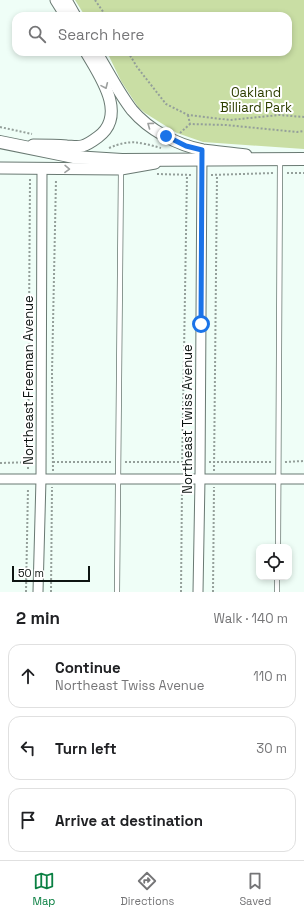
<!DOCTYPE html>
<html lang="en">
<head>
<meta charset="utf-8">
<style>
	:root { --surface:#fff; --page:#f6f6f6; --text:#202124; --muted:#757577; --line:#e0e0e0; --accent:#0b8043 }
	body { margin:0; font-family:"Space Grotesk",sans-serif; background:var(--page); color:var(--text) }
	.controls { position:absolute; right:12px; bottom:12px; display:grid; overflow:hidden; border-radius:8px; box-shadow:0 2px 6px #0003 }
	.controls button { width:36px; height:36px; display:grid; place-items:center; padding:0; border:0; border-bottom:1px solid var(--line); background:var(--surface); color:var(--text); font:20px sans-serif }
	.scale { position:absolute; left:12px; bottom:10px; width:78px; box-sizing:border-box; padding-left:4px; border:2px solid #0d1411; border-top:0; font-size:11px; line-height:14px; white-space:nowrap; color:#0d1411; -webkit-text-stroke:3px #fff; paint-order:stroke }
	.stop { position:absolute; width:12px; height:12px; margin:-9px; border:3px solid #1a73e8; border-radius:50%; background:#fff }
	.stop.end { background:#1a73e8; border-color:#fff; box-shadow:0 1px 4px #0008 }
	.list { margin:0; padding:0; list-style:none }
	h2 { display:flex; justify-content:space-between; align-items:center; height:52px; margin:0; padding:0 16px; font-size:17px }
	h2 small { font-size:13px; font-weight:400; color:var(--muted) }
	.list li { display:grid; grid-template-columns:26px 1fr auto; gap:12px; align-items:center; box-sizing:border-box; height:64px; margin:0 8px 8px; padding:0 8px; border:1px solid var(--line); border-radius:12px }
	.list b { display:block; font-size:15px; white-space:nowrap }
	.list p { margin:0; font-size:13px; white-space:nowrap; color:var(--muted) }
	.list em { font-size:13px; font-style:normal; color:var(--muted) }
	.icon { flex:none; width:22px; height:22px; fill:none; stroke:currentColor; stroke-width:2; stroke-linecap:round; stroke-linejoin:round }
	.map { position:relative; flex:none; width:304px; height:592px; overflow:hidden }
	.search { position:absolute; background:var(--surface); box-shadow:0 2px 6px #0003; left:12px; right:12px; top:12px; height:44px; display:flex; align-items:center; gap:10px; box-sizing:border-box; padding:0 14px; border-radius:12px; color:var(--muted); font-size:15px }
	.sheet { height:268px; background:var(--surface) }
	nav { display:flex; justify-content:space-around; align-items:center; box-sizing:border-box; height:56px; border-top:1px solid var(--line); background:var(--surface); font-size:11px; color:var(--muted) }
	nav a { display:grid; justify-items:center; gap:2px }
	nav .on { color:var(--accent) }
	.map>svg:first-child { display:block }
	.green { fill:#c9dea4 }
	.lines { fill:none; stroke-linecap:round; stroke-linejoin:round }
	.service-casing { stroke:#697972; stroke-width:6 }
	.minor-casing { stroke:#697972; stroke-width:11 }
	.tertiary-casing { stroke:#697972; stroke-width:13 }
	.secondary-casing { stroke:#697972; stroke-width:14 }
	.path { stroke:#949f9a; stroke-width:2; stroke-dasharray:2 2; stroke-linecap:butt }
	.service { stroke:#fff; stroke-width:4.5 }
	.minor { stroke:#fff; stroke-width:9 }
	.tertiary { stroke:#fff; stroke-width:11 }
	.secondary { stroke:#fff; stroke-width:12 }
	.oneway { stroke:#9ea1a0 }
	.route { stroke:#1a73e8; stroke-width:5 }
	.labels { text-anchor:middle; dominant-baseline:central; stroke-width:4; stroke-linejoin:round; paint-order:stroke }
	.park-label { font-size:13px; fill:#2e3e00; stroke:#fff }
	.street-label { font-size:13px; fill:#0d1411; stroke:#fff }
</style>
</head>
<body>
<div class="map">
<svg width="304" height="592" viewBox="0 0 304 592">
	<rect width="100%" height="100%" fill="#effef7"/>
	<path class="green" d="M 75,0 L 304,0 L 304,149 L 203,142 L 177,133 L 145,113 L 138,107 L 121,81 L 107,52 L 288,52 L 288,16 L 85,16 Z"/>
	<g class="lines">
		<g class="service-casing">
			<g id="service">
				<path d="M 278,547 L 280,161"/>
				<path d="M 117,592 L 121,170"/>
				<path d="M 277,592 L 277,577"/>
			</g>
		</g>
		<g class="minor-casing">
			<g id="minor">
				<path d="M 0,479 L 304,479"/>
				<path d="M 38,592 L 41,479 L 42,168"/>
				<path d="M 198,592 L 200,479 L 202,153"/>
			</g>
		</g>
		<g class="tertiary-casing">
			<g id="tertiary">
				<path d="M 56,0 L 66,16"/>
				<path d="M 66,0 L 75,16"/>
				<path d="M 96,52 C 108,71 118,92 132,110 C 149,130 177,145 203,150 C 217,152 232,153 246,155"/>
				<path d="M 33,145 C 44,145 55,145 67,146 C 71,146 77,147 82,146 C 87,145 94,140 98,137 C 128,115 100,76 86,52"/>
				<path d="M 0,168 L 121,169 L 155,163"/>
			</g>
		</g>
		<g class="secondary-casing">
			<path id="secondary" d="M 0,142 L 74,157 L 122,160 L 304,159"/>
		</g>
		<g class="path">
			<path d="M 95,0 L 106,16"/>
			<path d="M 128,52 L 137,67 L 166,104 L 188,115 L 230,120 L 279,115 L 304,117"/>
			<path d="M 188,115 L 190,124 L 226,125 L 297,132 L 304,131"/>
			<path d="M 0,127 L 32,134"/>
			<path d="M 180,133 L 190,124"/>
			<path d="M 109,148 C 131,139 138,142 161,148"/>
			<path d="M 287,173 L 304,173"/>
			<path d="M 157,174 L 193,175"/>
			<path d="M 211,175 L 273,173"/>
			<path d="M 53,462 L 111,462"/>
			<path d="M 125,462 L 191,462"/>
			<path d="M 209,462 L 273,462"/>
			<path d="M 285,462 L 304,461"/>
			<path d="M 0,463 L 33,462"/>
			<path d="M 28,469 L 30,178"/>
			<path d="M 53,471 L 52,373 L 56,179"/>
			<path d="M 182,471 L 187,175"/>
			<path d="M 214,471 L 217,175"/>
			<path d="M 26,592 L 28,488"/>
			<path d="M 51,592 L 52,487"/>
			<path d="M 181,592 L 182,487"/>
			<path d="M 213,592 L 214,487"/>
		</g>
		<use href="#service" class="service"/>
		<use href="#minor" class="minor"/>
		<use href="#tertiary" class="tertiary"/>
		<use href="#secondary" class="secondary"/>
	</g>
	<defs><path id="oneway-chevron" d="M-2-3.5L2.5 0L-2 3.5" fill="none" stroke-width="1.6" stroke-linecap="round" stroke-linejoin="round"/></defs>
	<g class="oneway">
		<use href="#oneway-chevron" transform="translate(105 86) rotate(66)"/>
		<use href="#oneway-chevron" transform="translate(150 125) rotate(-144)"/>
		<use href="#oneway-chevron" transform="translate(67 169) rotate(1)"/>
	</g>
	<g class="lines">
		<path class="route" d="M 166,136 L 186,146 L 202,150 L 201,324"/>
	</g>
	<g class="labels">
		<g class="park-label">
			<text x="256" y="92">Oakland<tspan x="256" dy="15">Billiard Park</tspan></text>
		</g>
		<g class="street-label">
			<text transform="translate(28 380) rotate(-90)">Northeast Freeman Avenue</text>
			<text transform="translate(187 419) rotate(-90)">Northeast Twiss Avenue</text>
		</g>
	</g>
</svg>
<div class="controls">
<button><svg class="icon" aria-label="locate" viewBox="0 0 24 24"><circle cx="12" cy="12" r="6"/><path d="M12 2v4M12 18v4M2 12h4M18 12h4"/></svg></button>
</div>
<div class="scale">50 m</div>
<div class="stop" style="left:201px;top:324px"></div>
<div class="stop end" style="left:166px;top:136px"></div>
<div class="search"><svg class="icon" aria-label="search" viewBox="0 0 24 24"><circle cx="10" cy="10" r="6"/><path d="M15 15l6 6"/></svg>Search here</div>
</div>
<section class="sheet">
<h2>2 min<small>Walk · 140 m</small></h2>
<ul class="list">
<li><svg class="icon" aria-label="ahead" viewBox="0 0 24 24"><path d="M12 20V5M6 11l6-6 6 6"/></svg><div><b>Continue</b><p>Northeast Twiss Avenue</p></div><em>110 m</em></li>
<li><svg class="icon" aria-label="left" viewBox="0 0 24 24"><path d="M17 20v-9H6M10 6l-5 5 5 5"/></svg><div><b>Turn left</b></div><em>30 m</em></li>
<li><svg class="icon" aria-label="arrive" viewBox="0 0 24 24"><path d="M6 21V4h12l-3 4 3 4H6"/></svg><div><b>Arrive at destination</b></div></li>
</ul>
</section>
<nav>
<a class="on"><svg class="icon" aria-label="map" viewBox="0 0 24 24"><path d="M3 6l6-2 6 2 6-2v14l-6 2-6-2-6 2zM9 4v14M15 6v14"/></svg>Map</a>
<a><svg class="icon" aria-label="directions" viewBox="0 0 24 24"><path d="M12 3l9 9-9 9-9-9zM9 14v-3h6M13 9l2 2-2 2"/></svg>Directions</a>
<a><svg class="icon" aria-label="saved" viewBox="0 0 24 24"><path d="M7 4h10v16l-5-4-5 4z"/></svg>Saved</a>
</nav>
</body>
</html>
